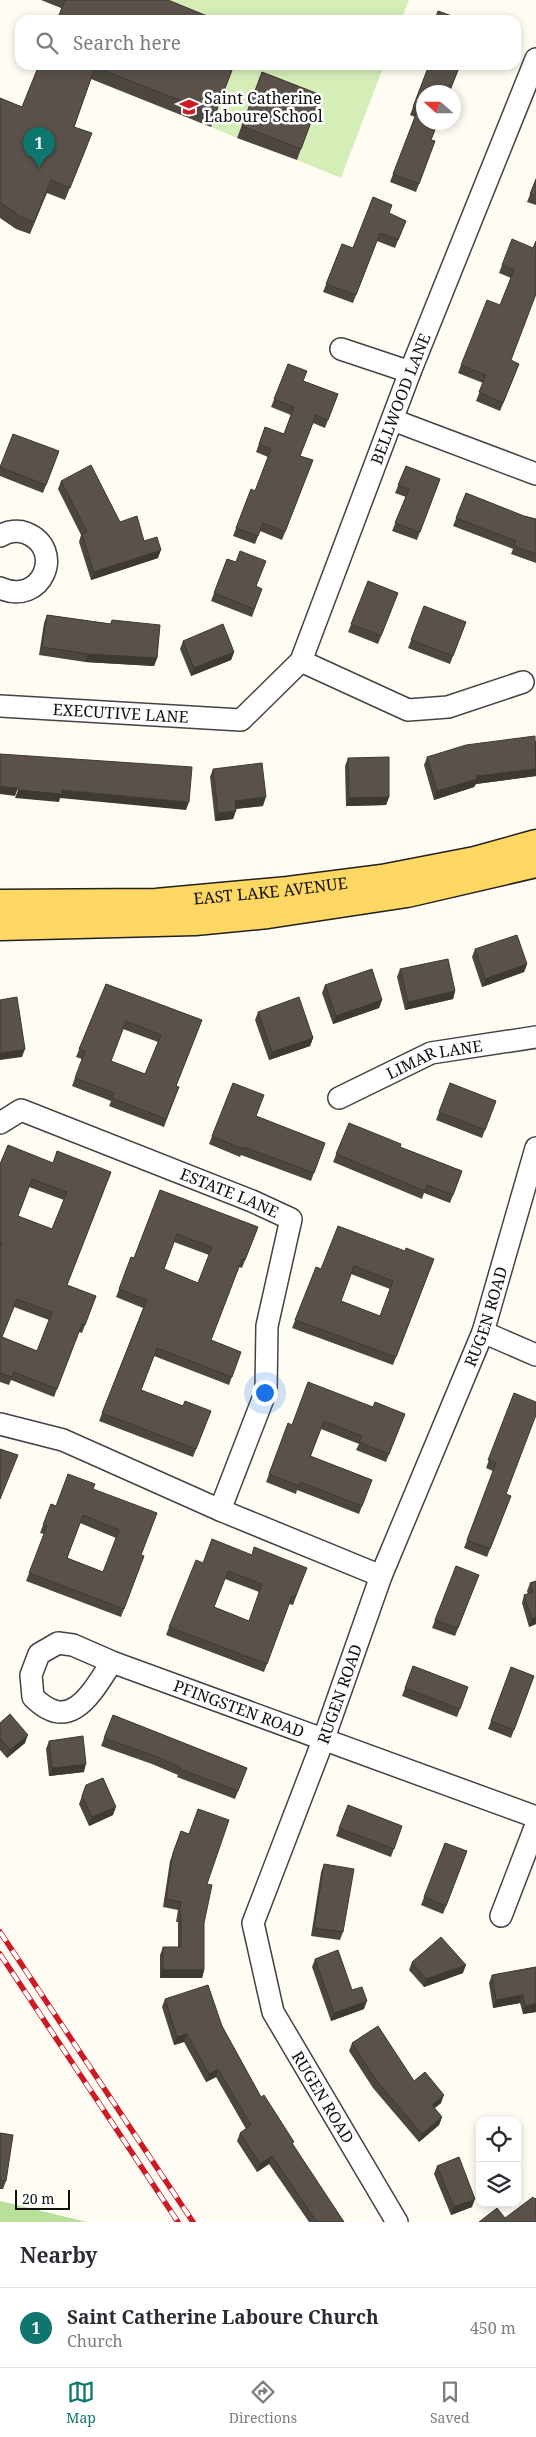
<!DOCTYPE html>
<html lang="en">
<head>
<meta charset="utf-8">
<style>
	:root { --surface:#fff; --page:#f2f2f3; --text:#2b2b33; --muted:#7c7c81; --line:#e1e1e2; --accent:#0f766e }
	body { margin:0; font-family:"Noto Serif",serif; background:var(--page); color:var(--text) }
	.controls { position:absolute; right:15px; bottom:15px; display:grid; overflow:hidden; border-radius:10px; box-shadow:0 2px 8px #0003 }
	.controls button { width:45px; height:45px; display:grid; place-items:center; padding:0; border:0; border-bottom:1px solid var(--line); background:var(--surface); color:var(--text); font:25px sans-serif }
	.compass { position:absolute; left:416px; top:85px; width:45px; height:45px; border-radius:50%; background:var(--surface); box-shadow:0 2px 8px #0003; rotate:291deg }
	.scale { position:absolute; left:15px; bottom:12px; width:55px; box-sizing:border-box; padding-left:5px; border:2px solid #101010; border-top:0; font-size:14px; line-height:18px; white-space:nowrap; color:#101010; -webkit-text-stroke:4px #fff; paint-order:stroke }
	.you { position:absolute; left:264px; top:1392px; width:18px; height:18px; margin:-12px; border:4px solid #fff; border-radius:50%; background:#1a73e8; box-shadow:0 0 0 8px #1a73e833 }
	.badge { display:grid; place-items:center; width:32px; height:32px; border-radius:50%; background:var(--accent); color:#fff; font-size:16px; font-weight:700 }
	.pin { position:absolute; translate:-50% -41px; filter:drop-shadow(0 1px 2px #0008) }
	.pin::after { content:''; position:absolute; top:26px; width:18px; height:15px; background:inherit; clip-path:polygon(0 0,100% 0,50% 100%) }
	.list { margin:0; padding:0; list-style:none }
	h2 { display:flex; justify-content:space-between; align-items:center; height:65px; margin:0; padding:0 20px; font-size:21px }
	h2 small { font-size:16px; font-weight:400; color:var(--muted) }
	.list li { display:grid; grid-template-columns:32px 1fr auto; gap:15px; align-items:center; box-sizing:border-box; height:80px; padding:0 20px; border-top:1px solid var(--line) }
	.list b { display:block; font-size:19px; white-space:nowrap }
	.list p { margin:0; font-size:16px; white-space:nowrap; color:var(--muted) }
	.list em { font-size:16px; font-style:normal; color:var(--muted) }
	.icon { flex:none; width:28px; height:28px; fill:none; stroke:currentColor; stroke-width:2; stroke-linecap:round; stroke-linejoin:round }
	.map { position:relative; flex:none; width:536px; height:2222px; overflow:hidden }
	.search { position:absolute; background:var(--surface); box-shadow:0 2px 8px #0003; left:15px; right:15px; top:15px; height:55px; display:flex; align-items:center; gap:12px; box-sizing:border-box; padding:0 18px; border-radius:15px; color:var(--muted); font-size:19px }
	.sheet { height:145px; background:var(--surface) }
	nav { display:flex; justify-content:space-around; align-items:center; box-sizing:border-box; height:70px; border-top:1px solid var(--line); background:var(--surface); font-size:14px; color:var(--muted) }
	nav a { display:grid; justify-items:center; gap:2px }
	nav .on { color:var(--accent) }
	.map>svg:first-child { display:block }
	.green { fill:#d5eeb8 }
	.forest { fill:#b8e096 }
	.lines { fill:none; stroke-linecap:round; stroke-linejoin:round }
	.minor-casing { stroke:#434343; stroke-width:24 }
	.major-casing { stroke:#212121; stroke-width:29 }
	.minor { stroke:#fff; stroke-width:21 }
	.major { stroke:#ffd763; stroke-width:26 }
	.rail-casing { stroke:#ce1a25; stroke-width:5.5 }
	.rail { stroke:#fff; stroke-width:4; stroke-dasharray:11; stroke-linecap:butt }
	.wall { fill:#4d4640; fill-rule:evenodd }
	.shaded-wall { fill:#3f3934 }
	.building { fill:#5a514b; stroke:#3f3934; fill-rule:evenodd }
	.labels { text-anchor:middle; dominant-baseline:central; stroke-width:5; stroke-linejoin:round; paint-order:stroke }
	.poi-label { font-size:16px; fill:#101010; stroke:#fff; text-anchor:start }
	.street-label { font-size:16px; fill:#101010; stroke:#fff }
</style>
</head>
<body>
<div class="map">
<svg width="536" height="2222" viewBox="0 0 536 2222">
	<rect width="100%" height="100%" fill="#fffcf3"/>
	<g class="green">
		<path d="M 144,0 L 409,0 L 401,20 L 181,20 Z"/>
		<path d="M 234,65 L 384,65 L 341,178 L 297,160 L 317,106 L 258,84 L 237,138 L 211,127 Z"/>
	</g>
	<path class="forest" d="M 0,2201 L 87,2222 L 0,2222 Z"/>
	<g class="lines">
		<g class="minor-casing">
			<g id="minor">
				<path d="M 341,349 L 410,372"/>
				<path d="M 393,420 L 536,474"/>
				<path d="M 0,536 C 8,531 18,530 26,533 C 66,549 42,607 0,588"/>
				<path d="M 301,661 L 408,710 L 448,707 L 523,682"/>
				<path id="s1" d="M 0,706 L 241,720 L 301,661 L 410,372 L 536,59"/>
				<path id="s2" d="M 339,1098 L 431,1053 L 536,1037"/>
				<path id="s3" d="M 0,1123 L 21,1110 L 252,1201 L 291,1219 L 267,1326 L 266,1391 L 220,1510 L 63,1440 L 0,1424"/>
				<path d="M 483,1332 L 536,1355"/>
				<path d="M 220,1510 L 381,1576"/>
				<path id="s4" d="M 112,1662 C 92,1692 71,1735 33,1697 L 31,1675 L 39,1654 L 58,1643 L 73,1645 L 112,1662 L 536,1817"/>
				<path d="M 501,1916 L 536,1825"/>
				<path id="s5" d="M 397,2222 L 273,2012 L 253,1923 L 324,1738 L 381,1576 L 483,1332 L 536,1148"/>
			</g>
		</g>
		<g class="major-casing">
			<g id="major">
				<path id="s6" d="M 0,903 L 156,902 L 288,890 L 382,878 L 475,860 L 536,843"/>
				<path d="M 0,927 L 195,922 L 268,915 L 407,894 L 536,864"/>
			</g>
		</g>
		<use href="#minor" class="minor"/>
		<use href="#major" class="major"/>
		<g class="rail-casing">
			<g id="rail">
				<path d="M 0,1932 L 193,2222"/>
				<path d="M 0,1954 L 178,2222"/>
			</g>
		</g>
		<use href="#rail" class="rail"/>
	</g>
	<g class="wall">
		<path d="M 41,0 L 168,0 L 61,8 Z"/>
		<path d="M 39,65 L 234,65 L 211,127 L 91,79 L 74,127 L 87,146 L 65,200 L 47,193 L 30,234 L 16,229 L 0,218 L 0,98 L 22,107 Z"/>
		<path d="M 429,65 L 469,65 L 467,69 L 460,66 L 431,140 L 435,141 L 416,192 L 390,182 L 415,117 L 410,115 Z"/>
		<path d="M 262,72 L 321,95 L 297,160 L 237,138 Z"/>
		<path d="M 536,179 L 536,205 L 527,202 Z"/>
		<path d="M 389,213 L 406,221 L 395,248 L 377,241 L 353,303 L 323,292 L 342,244 L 353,248 Z"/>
		<path d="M 533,248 L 511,360 L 516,372 L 500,411 L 476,401 L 483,383 L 458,373 L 461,365 L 500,305 L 511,278 L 499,273 L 502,265 Z"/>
		<path d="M 288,364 L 304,381 L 338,394 L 325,428 L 313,423 L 300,456 L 313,460 L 282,540 L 260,531 L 255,544 L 233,536 L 251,489 L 255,491 L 268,457 L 256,452 L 265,427 L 284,434 L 291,415 L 271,407 Z"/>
		<path d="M 59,451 L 43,493 L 0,476 L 0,466 Z"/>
		<path d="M 406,466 L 440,479 L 417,540 L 392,531 L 406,497 L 395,493 Z"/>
		<path d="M 61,481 L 120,522 L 144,541 L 158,558 L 91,580 L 79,542 L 81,535 L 58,489 Z"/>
		<path d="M 466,493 L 524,516 L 536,519 L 536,563 L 511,554 L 513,549 L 453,526 Z"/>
		<path d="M 227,559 L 256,586 L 262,589 L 252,617 L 211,601 Z"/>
		<path d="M 368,581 L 398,593 L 378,644 L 348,632 Z"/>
		<path d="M 424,606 L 466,622 L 450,664 L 408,648 Z"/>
		<path d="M 47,615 L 110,624 L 112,620 L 157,658 L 154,666 L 85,662 L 39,655 L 44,623 Z"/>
		<path d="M 183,641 L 234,652 L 231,660 L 191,676 L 180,649 Z"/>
		<path d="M 536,741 L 536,776 L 476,784 L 474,787 L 434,800 L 424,765 L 427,757 Z"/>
		<path d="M 348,758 L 389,797 L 386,805 L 346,806 L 345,766 Z"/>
		<path d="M 213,769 L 263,806 L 236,809 L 233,819 L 215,821 L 210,777 Z"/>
		<path d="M 475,949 L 527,964 L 524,972 L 482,987 L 472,957 Z"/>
		<path d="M 400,969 L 455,991 L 453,999 L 405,1010 L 397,977 Z"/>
		<path d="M 106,984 L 202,1020 L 176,1086 L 179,1087 L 164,1127 L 109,1106 L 111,1101 L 72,1086 L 82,1059 L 76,1057 ZM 123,1029 L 158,1042 L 145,1074 L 111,1061 Z"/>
		<path d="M 325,985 L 382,1000 L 379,1008 L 333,1024 L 322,993 Z"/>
		<path d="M 258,1012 L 313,1038 L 310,1046 L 269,1060 L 255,1020 Z"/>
		<path d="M 450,1083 L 496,1101 L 482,1138 L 436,1120 Z"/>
		<path d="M 256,1116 L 325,1143 L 311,1181 L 241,1155 L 240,1157 L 209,1144 L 212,1136 Z"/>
		<path d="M 349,1123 L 400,1147 L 462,1171 L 450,1203 L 424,1193 L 422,1199 L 333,1162 Z"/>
		<path d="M 53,1163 L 111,1172 L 67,1285 L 96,1296 L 82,1333 L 79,1332 L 54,1397 L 11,1380 L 9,1385 L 0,1382 L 0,1164 ZM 29,1187 L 64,1200 L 52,1229 L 18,1216 ZM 14,1307 L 49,1320 L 37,1351 L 2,1337 Z"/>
		<path d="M 160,1190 L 258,1227 L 242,1268 L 239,1267 L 211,1340 L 241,1352 L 229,1385 L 154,1356 L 141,1390 L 183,1406 L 211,1411 L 193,1457 L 99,1421 L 143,1308 L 116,1297 L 131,1257 L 134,1258 ZM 174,1242 L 209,1255 L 198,1283 L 164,1269 Z"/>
		<path d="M 405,1251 L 434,1259 L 393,1365 L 292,1328 L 316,1267 L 321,1269 ZM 351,1274 L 390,1289 L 380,1316 L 341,1301 Z"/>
		<path d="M 514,1393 L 506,1494 L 511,1496 L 487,1557 L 464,1548 L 493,1471 L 486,1468 Z"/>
		<path d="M 405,1414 L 386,1462 L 356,1450 L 359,1444 L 321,1429 L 311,1456 L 372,1480 L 359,1514 L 297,1490 L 296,1494 L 266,1482 L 288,1423 L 292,1425 Z"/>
		<path d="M 93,1489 L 141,1555 L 144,1556 L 121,1617 L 26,1581 L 44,1534 L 40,1533 L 51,1504 L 56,1506 ZM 80,1523 L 116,1538 L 103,1572 L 67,1558 Z"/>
		<path d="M 252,1555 L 307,1568 L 293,1605 L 289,1604 L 264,1672 L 166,1635 L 169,1627 L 203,1563 ZM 225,1579 L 259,1592 L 249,1621 L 214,1607 Z"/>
		<path d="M 456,1566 L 479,1575 L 455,1636 L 432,1628 Z"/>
		<path d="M 536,1581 L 536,1624 L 529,1627 L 522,1603 L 524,1595 L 528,1594 L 527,1591 L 530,1583 Z"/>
		<path d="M 413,1666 L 468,1687 L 457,1717 L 402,1696 Z"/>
		<path d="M 511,1667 L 534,1676 L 511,1738 L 488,1729 Z"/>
		<path d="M 113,1715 L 247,1768 L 235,1799 L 177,1777 L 178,1775 L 152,1764 L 101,1746 Z"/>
		<path d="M 0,1723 L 25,1743 L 7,1758 L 0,1750 Z"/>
		<path d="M 49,1741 L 84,1772 L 49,1776 L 46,1749 Z"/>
		<path d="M 86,1785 L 113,1815 L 89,1826 L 79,1804 Z"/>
		<path d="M 348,1805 L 402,1826 L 391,1857 L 336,1836 Z"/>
		<path d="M 181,1831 L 207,1884 L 204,1923 L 204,1970 L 202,1978 L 160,1978 L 160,1955 L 163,1947 L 178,1947 L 178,1922 L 176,1922 L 178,1910 L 163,1907 L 170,1861 Z"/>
		<path d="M 445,1843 L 467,1851 L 443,1914 L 421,1905 Z"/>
		<path d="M 324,1864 L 343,1932 L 340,1940 L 311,1936 L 321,1872 Z"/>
		<path d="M 315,1959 L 352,1990 L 364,2009 L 331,2021 L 312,1967 Z"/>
		<path d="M 412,1962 L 463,1973 L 424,1987 L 409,1970 Z"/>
		<path d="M 536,1967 L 536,2012 L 523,2014 L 520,2003 L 493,2008 L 489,1983 L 492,1975 Z"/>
		<path d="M 165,1999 L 222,2026 L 261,2097 L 344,2222 L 309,2222 L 269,2164 L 257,2172 L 237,2141 L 240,2133 L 246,2129 L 216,2077 L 206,2082 L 184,2042 L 174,2045 L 162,2007 Z"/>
		<path d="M 352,2043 L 414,2081 L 441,2103 L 434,2108 L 442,2117 L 439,2125 L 419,2142 L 373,2088 L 349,2051 Z"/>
		<path d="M 0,2133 L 6,2181 L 3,2189 L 0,2189 Z"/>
		<path d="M 437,2166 L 472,2207 L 451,2215 L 434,2174 Z"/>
	</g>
	<g class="shaded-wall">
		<path d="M 161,550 L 158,558 L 91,580 L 94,572 Z"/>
		<path d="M 234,652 L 231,660 L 191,676 L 194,668 Z"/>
		<path d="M 88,654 L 157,658 L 154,666 L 85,662 Z"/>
		<path d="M 536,769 L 536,776 L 476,784 L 474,787 L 434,800 L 437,791 L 476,776 Z"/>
		<path d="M 0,786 L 18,788 L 15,796 L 0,794 Z"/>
		<path d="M 18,790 L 62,790 L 189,802 L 186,810 L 60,798 L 59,802 L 15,798 Z"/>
		<path d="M 266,797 L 263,806 L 232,809 L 235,801 Z"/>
		<path d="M 389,797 L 386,805 L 346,806 L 349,798 Z"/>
		<path d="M 236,811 L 233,819 L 215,821 L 218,813 Z"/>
		<path d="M 527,964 L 524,972 L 482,987 L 485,979 Z"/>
		<path d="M 455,991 L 453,999 L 405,1010 L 408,1002 Z"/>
		<path d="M 382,1000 L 379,1008 L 333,1024 L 336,1016 Z"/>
		<path d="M 313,1038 L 310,1046 L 269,1060 L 272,1052 Z"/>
		<path d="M 25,1049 L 22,1057 L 0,1060 L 0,1053 Z"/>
		<path d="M 536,1617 L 536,1624 L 529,1627 L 532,1619 Z"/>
		<path d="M 28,1735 L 25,1743 L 7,1758 L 10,1750 Z"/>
		<path d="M 86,1764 L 84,1772 L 49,1776 L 52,1768 Z"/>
		<path d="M 116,1807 L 113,1815 L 89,1826 L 92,1817 Z"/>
		<path d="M 466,1965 L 463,1973 L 424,1987 L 426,1979 Z"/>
		<path d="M 163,1970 L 204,1970 L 202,1978 L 160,1978 Z"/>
		<path d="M 523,1995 L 520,2003 L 493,2008 L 496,2000 Z"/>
		<path d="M 367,2001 L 364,2009 L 331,2021 L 334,2013 Z"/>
		<path d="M 536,2004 L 536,2012 L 523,2014 L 525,2006 Z"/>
		<path d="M 187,2034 L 184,2042 L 174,2045 L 177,2037 Z"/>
		<path d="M 218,2069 L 216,2077 L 206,2082 L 209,2074 Z"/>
		<path d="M 444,2095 L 441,2103 L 429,2113 L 432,2105 Z"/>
		<path d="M 442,2117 L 439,2125 L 419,2142 L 422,2134 Z"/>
		<path d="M 272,2156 L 269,2164 L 257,2172 L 260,2164 Z"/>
		<path d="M 475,2199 L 472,2207 L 451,2215 L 454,2207 Z"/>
	</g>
	<g class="building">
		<path d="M 65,0 L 168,0 L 217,20 L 57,20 Z"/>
		<path d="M 438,11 L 463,20 L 435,20 Z"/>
		<path d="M 39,65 L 234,65 L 215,114 L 95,67 L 74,127 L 92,133 L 70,188 L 51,180 L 34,222 L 21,217 L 0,202 L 0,98 L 22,107 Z"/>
		<path d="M 429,65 L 460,65 L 449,92 L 424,92 L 424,122 L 438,122 L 431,140 L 435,141 L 419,184 L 393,174 L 418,109 L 413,107 Z"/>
		<path d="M 262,72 L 321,95 L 301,149 L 242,126 Z"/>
		<path d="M 536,179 L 536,196 L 530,194 Z"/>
		<path d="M 373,197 L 392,205 L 389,213 L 406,221 L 398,240 L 380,233 L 356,295 L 326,284 L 342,244 L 353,248 Z"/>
		<path d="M 512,239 L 533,248 L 536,241 L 536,294 L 511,360 L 519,364 L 503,403 L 479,392 L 486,375 L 461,365 L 487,300 L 500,305 L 514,270 L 502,265 Z"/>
		<path d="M 288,364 L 307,371 L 303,381 L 338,394 L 328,420 L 316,415 L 300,456 L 313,460 L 285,532 L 263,523 L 258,536 L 236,528 L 251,489 L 255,491 L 271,449 L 259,444 L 265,427 L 284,434 L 294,407 L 274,399 Z"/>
		<path d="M 13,434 L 59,451 L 46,485 L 0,467 Z"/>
		<path d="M 91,465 L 120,522 L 137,516 L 144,541 L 157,537 L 161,550 L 94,572 L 82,534 L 87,532 L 61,481 Z"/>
		<path d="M 406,466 L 440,479 L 420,532 L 395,523 L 409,489 L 398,485 Z"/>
		<path d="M 466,493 L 524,516 L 536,519 L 536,554 L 514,546 L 516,541 L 456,518 Z"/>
		<path d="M 240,551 L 266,561 L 256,586 L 262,589 L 254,609 L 214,593 L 227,559 L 236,562 Z"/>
		<path d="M 368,581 L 398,593 L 381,636 L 351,624 Z"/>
		<path d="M 424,606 L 466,622 L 453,656 L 411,640 Z"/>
		<path d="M 47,615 L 111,624 L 112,620 L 160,625 L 157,658 L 88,654 L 42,647 Z"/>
		<path d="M 223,624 L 234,652 L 194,668 L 183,641 Z"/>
		<path d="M 535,736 L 536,769 L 476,776 L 477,779 L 437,791 L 427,757 L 466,745 Z"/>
		<path d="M 0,754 L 192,767 L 189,802 L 62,790 L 62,794 L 18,790 L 18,788 L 0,786 Z"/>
		<path d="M 389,757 L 389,797 L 349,798 L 348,758 Z"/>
		<path d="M 262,763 L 266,797 L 235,801 L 236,811 L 218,813 L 213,769 Z"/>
		<path d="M 517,935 L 527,964 L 485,979 L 475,949 Z"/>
		<path d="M 448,959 L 455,991 L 408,1002 L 400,969 Z"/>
		<path d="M 372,969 L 382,1000 L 336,1016 L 325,985 Z"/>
		<path d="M 106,984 L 202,1020 L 176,1086 L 179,1087 L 166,1119 L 112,1098 L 114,1093 L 75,1078 L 85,1051 L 79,1049 ZM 126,1021 L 161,1035 L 145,1074 L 111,1061 Z"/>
		<path d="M 17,997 L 25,1049 L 0,1053 L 0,1000 Z"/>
		<path d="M 299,997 L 313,1038 L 272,1052 L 258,1012 Z"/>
		<path d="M 233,1083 L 264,1095 L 256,1116 L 325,1143 L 314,1173 L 244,1147 L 243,1149 L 212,1136 Z"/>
		<path d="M 450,1083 L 496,1101 L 485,1130 L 439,1112 Z"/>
		<path d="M 349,1123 L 401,1144 L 400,1147 L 462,1171 L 453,1195 L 427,1185 L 425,1191 L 336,1154 Z"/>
		<path d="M 8,1145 L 53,1163 L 57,1151 L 111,1172 L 67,1285 L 96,1296 L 85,1325 L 82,1324 L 57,1389 L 14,1372 L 12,1377 L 0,1373 L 0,1248 L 2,1243 L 0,1242 L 0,1164 ZM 32,1179 L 67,1192 L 52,1229 L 18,1216 ZM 17,1299 L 52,1312 L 37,1351 L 2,1337 Z"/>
		<path d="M 160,1190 L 258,1227 L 245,1260 L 242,1259 L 211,1340 L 241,1352 L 232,1377 L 157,1348 L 141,1390 L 183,1406 L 185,1401 L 211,1411 L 196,1449 L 102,1413 L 147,1300 L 119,1289 L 131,1257 L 134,1258 ZM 177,1234 L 212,1247 L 198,1283 L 164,1269 Z"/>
		<path d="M 338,1226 L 405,1251 L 406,1248 L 434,1259 L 396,1357 L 295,1320 L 316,1267 L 321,1269 ZM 354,1266 L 393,1281 L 380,1316 L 341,1301 Z"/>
		<path d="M 308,1382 L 373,1407 L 375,1402 L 405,1414 L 389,1454 L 359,1442 L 362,1436 L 324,1421 L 310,1456 L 372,1480 L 362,1506 L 300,1482 L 299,1486 L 269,1474 L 288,1423 L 292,1425 Z"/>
		<path d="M 514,1393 L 536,1402 L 536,1415 L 506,1494 L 511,1496 L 490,1549 L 467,1540 L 496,1463 L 488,1460 Z"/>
		<path d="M 0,1449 L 18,1455 L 0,1499 Z"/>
		<path d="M 68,1474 L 95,1484 L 93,1489 L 157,1513 L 141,1555 L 144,1556 L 124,1609 L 29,1573 L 47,1526 L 43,1525 L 51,1504 L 56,1506 ZM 83,1515 L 119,1530 L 103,1572 L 67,1558 Z"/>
		<path d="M 212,1539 L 252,1555 L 254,1547 L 307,1568 L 295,1597 L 292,1596 L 267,1664 L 169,1627 L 196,1560 L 203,1563 ZM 228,1571 L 262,1584 L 249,1621 L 214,1607 Z"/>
		<path d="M 456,1566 L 479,1575 L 458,1628 L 435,1620 Z"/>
		<path d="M 536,1581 L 536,1617 L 532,1619 L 524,1595 L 533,1592 L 530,1583 Z"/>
		<path d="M 413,1666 L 468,1687 L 460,1709 L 405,1688 Z"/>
		<path d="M 511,1667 L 534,1676 L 514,1730 L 491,1721 Z"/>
		<path d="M 10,1714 L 28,1735 L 10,1750 L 0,1738 L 0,1723 Z"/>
		<path d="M 113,1715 L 247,1768 L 238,1791 L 180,1769 L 180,1767 L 155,1756 L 104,1738 Z"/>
		<path d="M 83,1736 L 86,1764 L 52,1768 L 49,1741 Z"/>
		<path d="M 103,1778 L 116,1807 L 92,1817 L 82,1796 L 86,1785 Z"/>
		<path d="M 348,1805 L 402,1826 L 394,1849 L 339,1828 Z"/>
		<path d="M 198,1809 L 229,1820 L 207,1884 L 212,1885 L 204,1923 L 204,1970 L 163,1970 L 163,1947 L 181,1947 L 181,1914 L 179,1914 L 181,1902 L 166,1899 L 173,1853 L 181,1831 L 189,1834 Z"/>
		<path d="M 445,1843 L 467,1851 L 446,1906 L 424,1897 Z"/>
		<path d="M 324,1864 L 354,1869 L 343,1932 L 314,1928 Z"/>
		<path d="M 441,1937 L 466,1965 L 426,1979 L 412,1962 Z"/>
		<path d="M 338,1950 L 352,1990 L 362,1987 L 367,2001 L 334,2013 L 315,1959 Z"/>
		<path d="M 536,1967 L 536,2004 L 525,2006 L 523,1995 L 496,2000 L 492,1975 Z"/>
		<path d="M 208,1985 L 222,2026 L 261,2097 L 264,2095 L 294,2142 L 292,2143 L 344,2222 L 317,2222 L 272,2156 L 260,2164 L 240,2133 L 251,2125 L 218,2069 L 209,2074 L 187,2034 L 177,2037 L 165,1999 Z"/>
		<path d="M 378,2026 L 414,2081 L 425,2072 L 444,2095 L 432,2105 L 442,2117 L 422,2134 L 376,2080 L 352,2043 Z"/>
		<path d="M 0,2133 L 13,2135 L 6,2181 L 0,2180 Z"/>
		<path d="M 459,2157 L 475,2199 L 454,2207 L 437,2166 Z"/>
		<path d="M 533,2197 L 535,2199 L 536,2198 L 536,2222 L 479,2222 L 497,2208 L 505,2218 Z"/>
	</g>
	<defs>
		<g id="school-bare" transform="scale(1.5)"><path d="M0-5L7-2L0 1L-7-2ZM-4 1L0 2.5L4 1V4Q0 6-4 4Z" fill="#ce1a25" stroke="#fff" stroke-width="2.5" paint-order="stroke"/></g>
	</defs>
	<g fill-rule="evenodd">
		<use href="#school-bare" x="189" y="107"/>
	</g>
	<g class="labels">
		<g class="poi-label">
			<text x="204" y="98">Saint Catherine<tspan x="204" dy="18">Laboure School</tspan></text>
		</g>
		<g class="street-label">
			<text stroke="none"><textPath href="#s1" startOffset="606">BELLWOOD LANE</textPath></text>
			<text stroke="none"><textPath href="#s1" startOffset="121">EXECUTIVE LANE</textPath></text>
			<text stroke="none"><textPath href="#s6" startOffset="271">EAST LAKE AVENUE</textPath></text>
			<text stroke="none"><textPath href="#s2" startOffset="104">LIMAR LANE</textPath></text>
			<text stroke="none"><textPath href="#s3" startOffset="249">ESTATE LANE</textPath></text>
			<text stroke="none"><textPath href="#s5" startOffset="985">RUGEN ROAD</textPath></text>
			<text stroke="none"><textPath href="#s5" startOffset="580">RUGEN ROAD</textPath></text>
			<text stroke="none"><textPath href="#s4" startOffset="366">PFINGSTEN ROAD</textPath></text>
			<text transform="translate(323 2097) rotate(59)">RUGEN ROAD</text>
		</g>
	</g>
</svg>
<div class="controls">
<button><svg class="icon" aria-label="locate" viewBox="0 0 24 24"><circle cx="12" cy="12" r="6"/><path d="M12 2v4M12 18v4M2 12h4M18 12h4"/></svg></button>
<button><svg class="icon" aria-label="layers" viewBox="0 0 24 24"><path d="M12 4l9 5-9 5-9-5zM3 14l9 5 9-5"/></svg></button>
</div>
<svg class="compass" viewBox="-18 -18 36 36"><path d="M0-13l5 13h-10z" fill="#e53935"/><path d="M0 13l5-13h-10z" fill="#7c7c81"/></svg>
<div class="scale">20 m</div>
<div class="you"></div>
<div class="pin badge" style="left:39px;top:168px">1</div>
<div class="search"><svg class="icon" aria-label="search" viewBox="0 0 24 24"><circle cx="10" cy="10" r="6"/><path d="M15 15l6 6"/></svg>Search here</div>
</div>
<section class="sheet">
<h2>Nearby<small></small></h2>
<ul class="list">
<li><span class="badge">1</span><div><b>Saint Catherine Laboure Church</b><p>Church</p></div><em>450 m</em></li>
</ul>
</section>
<nav>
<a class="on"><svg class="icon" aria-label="map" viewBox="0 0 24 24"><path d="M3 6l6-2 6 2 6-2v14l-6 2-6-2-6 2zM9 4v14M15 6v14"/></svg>Map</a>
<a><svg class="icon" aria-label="directions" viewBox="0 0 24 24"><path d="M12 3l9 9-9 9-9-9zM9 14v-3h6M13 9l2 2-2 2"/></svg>Directions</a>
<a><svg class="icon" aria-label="saved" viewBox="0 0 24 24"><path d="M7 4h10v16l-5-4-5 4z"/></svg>Saved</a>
</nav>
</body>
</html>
